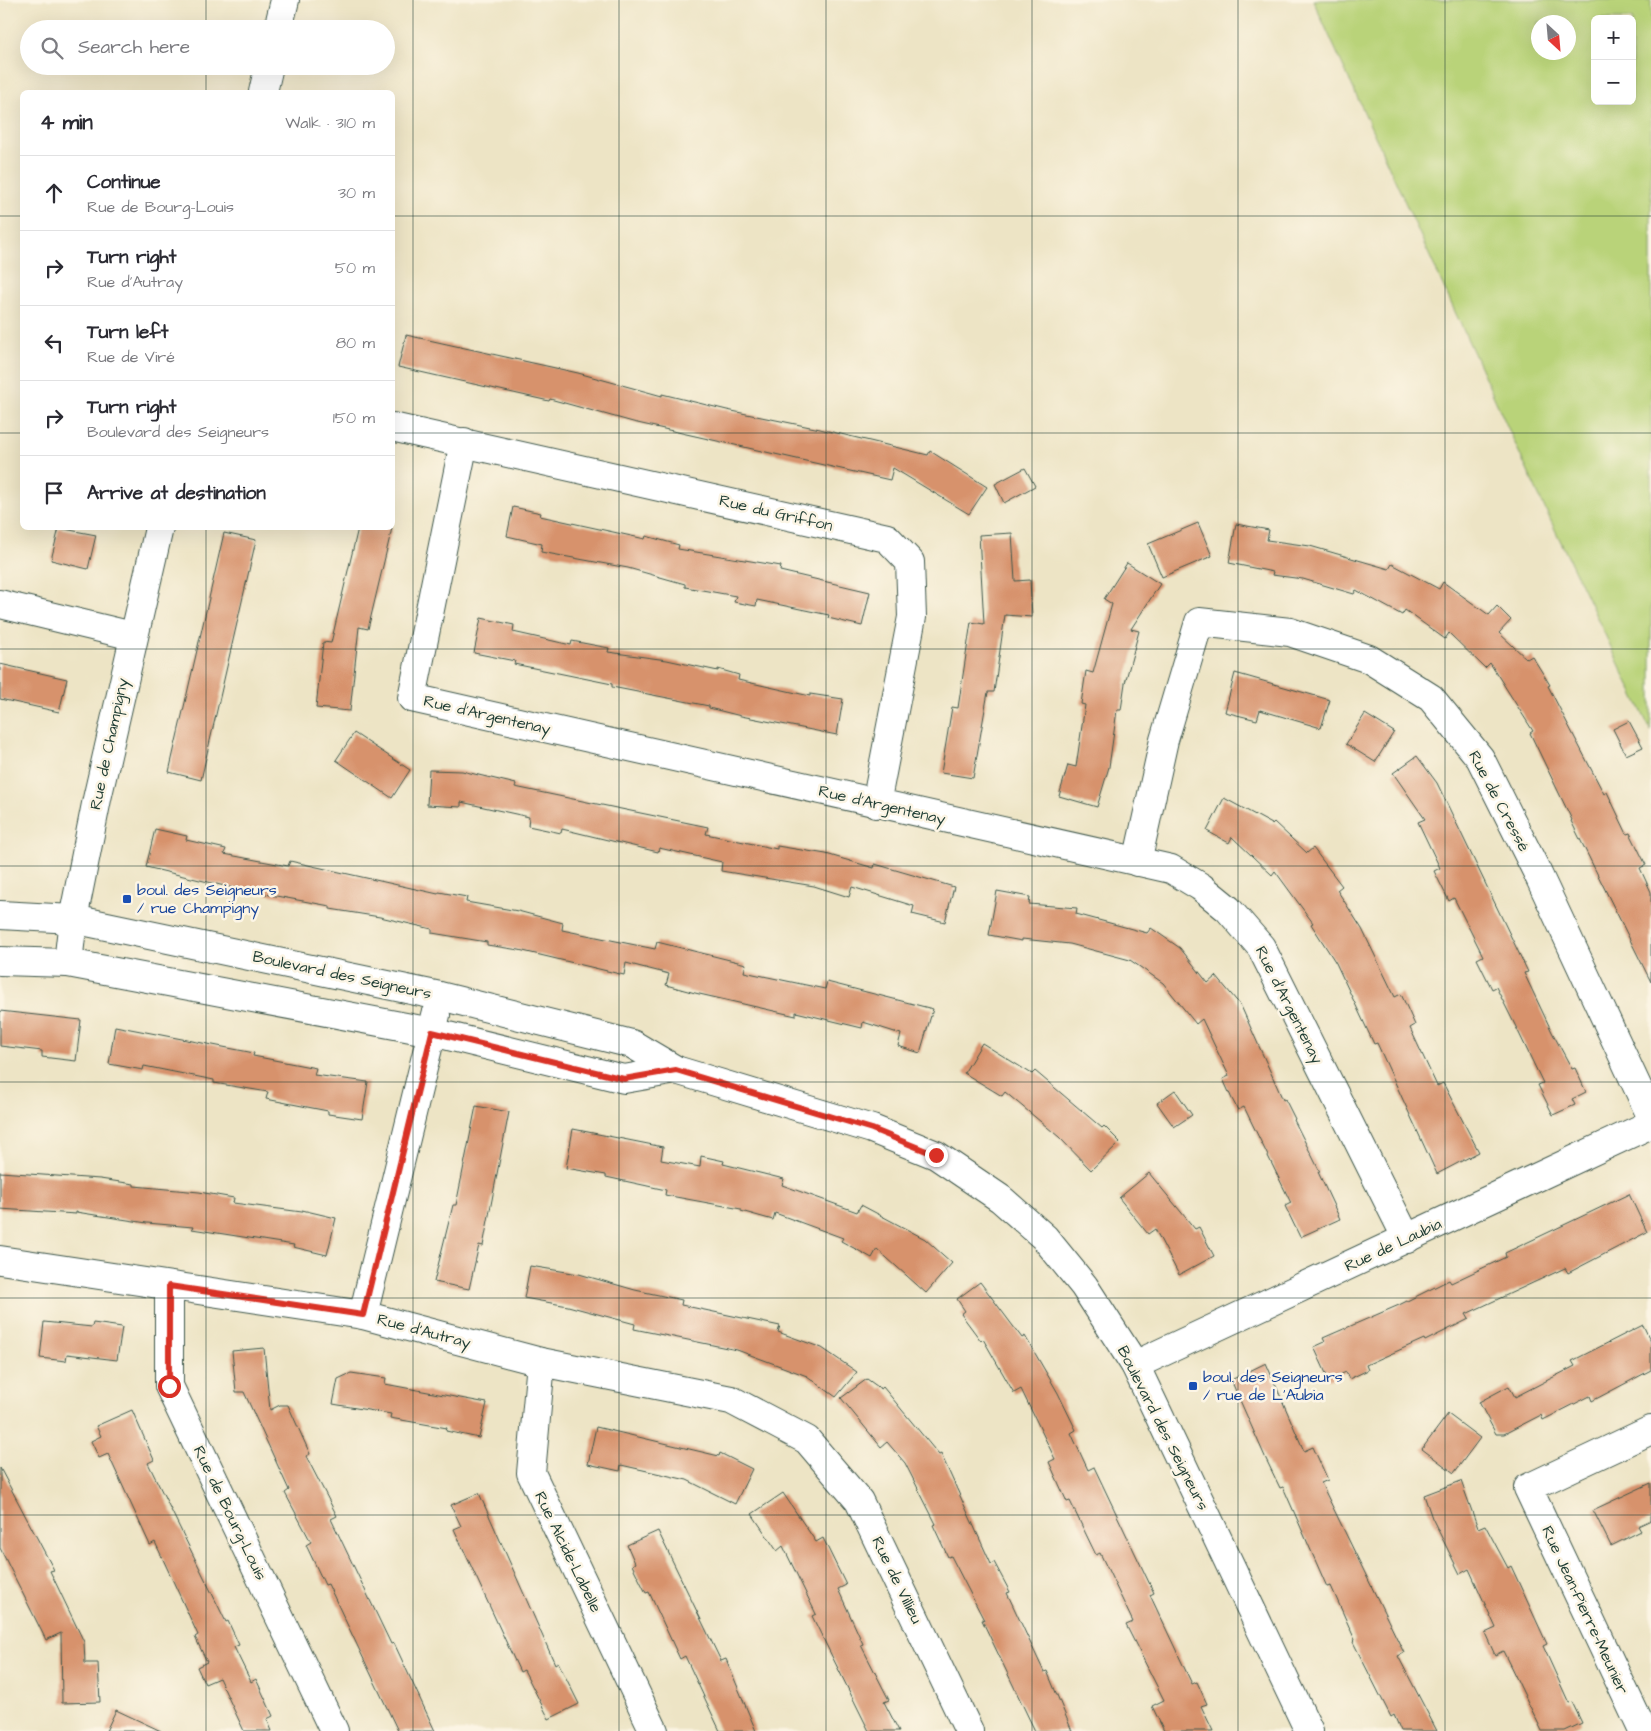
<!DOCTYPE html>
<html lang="en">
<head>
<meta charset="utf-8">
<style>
	:root { --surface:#fff; --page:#f7f7f7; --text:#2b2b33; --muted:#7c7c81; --line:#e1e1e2 }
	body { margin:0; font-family:"Architects Daughter",sans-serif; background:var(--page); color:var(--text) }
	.controls { position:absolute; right:15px; top:15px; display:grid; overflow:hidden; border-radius:8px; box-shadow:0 5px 20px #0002 }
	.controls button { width:45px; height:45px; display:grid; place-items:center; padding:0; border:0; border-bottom:1px solid var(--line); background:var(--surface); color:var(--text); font:25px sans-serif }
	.compass { position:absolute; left:1531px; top:15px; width:45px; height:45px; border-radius:50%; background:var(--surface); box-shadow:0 5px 20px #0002; rotate:154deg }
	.stop { position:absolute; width:15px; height:15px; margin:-11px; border:4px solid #d93025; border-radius:50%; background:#fff }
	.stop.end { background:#d93025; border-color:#fff; box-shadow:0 1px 5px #0008 }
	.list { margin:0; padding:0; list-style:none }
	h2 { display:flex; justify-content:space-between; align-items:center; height:65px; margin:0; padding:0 20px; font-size:21px }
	h2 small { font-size:16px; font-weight:400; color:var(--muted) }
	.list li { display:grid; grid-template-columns:32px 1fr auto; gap:15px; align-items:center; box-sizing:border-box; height:75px; padding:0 20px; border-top:1px solid var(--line) }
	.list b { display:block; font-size:19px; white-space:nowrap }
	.list p { margin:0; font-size:16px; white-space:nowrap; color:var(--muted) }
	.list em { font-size:16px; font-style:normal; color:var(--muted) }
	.icon { flex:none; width:28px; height:28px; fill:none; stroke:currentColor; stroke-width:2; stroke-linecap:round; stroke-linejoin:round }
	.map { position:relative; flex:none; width:1651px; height:1731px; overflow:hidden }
	.search { position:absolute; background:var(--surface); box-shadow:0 5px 20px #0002; left:20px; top:20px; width:375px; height:55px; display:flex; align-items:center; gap:12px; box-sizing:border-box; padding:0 18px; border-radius:28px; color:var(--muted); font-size:19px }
	.panel { position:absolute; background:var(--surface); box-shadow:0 5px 20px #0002; left:20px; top:90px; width:375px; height:440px; border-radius:8px }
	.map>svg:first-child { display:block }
	.green { fill:#b9d379; stroke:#6c8856; fill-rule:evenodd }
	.building { fill:#d7926c }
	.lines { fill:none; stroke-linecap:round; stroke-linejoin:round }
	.minor-casing { stroke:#3e564a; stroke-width:30 }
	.minor { stroke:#fff; stroke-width:28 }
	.route { stroke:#d93025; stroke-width:6 }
	.grid { fill:none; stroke:#1f3d34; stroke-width:1; stroke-opacity:0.55 }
	.transit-dot { fill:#1a4fb4; stroke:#fcf5e5; stroke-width:2 }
	.labels { text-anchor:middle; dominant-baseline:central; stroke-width:5; stroke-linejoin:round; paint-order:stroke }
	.street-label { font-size:16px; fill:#1f3d34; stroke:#fcf5e5 }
	.transit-label { font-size:16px; fill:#164399; stroke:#fcf5e5; text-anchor:start }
</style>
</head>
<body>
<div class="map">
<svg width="1651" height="1731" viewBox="0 0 1651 1731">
	<rect width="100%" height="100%" fill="#fcf5e5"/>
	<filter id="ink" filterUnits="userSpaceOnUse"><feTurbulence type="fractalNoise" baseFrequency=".02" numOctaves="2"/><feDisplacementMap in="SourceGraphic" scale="10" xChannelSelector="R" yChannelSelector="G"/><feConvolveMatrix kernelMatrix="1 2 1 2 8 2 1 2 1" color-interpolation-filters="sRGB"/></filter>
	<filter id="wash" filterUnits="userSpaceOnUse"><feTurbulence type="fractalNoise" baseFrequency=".0096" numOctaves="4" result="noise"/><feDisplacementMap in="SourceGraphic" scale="20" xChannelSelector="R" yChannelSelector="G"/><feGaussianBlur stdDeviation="1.12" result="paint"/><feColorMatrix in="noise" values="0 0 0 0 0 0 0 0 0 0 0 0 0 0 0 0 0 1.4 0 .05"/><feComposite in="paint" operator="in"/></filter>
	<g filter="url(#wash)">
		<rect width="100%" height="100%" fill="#ede4c5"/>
		<path class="green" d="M 1313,0 L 1651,0 L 1651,731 L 1539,496 ZM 1595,19 L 1632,19 L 1632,101 L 1595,101 ZM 1538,22 L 1568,22 L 1568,52 L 1538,52 Z"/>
		<g id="blocks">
			<g class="building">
				<path d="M 406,335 L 578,373 L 662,396 L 662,394 L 727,410 L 820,429 L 928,455 L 930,451 L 987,487 L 969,514 L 893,468 L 890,480 L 633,422 L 550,399 L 549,401 L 398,367 Z"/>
				<path d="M 1025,468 L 1035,486 L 1004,503 L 995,484 Z"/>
				<path d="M 513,507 L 541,513 L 540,516 L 645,539 L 646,536 L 679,545 L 678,549 L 781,566 L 780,571 L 870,592 L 862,626 L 828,618 L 829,615 L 757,600 L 756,606 L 734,602 L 736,596 L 685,587 L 685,584 L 628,568 L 541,552 L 542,544 L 507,536 Z"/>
				<path d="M 1198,523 L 1212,556 L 1162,577 L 1148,544 Z"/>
				<path d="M 1236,524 L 1269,530 L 1267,540 L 1310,546 L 1389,569 L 1392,564 L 1439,589 L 1443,582 L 1489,615 L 1497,606 L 1511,620 L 1499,633 L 1527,659 L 1532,656 L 1550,685 L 1548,686 L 1604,794 L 1607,792 L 1627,834 L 1630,833 L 1646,865 L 1640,868 L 1651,892 L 1651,982 L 1571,821 L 1572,820 L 1530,733 L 1533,731 L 1490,663 L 1485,668 L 1449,633 L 1445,639 L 1405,610 L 1402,615 L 1356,590 L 1354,594 L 1303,579 L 1272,575 L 1273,572 L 1229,563 Z"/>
				<path d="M 59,528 L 96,535 L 88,569 L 51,560 Z"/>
				<path d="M 358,528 L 392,528 L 368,629 L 359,627 L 350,711 L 316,708 L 323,642 L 331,643 Z"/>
				<path d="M 224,533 L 256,540 L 201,780 L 169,772 Z"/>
				<path d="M 1012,533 L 1015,581 L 1030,580 L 1032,617 L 1005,615 L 994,692 L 988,692 L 973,778 L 941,773 L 952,707 L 958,708 L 971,622 L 984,624 L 979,535 Z"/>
				<path d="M 1127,563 L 1160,584 L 1131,629 L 1139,631 L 1125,683 L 1121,710 L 1117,710 L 1109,767 L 1097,807 L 1059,796 L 1068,765 L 1076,767 L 1085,705 L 1081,704 L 1086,671 L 1093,673 L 1112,604 L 1104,599 Z"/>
				<path d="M 481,618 L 514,625 L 513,632 L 571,645 L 572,641 L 609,648 L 608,652 L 667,660 L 718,671 L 718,669 L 739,675 L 738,680 L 810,696 L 810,694 L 843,699 L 837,735 L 741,716 L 709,708 L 709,706 L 612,687 L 612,684 L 514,664 L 515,661 L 474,653 Z"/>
				<path d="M 0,664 L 67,679 L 59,712 L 0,699 Z"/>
				<path d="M 1235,673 L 1330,700 L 1321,728 L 1260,710 L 1257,720 L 1225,712 Z"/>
				<path d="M 1365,714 L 1394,732 L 1375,762 L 1346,744 Z"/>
				<path d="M 1629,721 L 1643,747 L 1626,755 L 1613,729 Z"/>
				<path d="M 354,733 L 410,770 L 392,798 L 336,760 Z"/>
				<path d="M 1417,756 L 1437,783 L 1528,972 L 1524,973 L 1552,1032 L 1572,1069 L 1575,1068 L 1586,1092 L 1572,1099 L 1575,1105 L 1553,1115 L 1538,1085 L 1543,1083 L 1518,1031 L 1496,987 L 1492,989 L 1477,959 L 1483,956 L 1454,898 L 1449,901 L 1434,871 L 1440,868 L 1418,822 L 1425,819 L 1393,773 Z"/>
				<path d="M 429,770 L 462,771 L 516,784 L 515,787 L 708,827 L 706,834 L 777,849 L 777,846 L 826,854 L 874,868 L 875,864 L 954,887 L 945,922 L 912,914 L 914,906 L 852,887 L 849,897 L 814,886 L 721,871 L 722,862 L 659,848 L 658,852 L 562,829 L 561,833 L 528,826 L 529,817 L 461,802 L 461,807 L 427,805 Z"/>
				<path d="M 1224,798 L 1272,824 L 1274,822 L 1307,853 L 1313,848 L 1342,886 L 1337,890 L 1362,929 L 1395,997 L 1401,994 L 1415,1025 L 1410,1028 L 1437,1086 L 1443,1083 L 1479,1152 L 1437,1174 L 1377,1043 L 1374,1044 L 1336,963 L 1311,924 L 1313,923 L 1275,871 L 1272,875 L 1232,837 L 1229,843 L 1207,831 Z"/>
				<path d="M 155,829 L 187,836 L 186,840 L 226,849 L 224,854 L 288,866 L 290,861 L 438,894 L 439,892 L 467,897 L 466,902 L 518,911 L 563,923 L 562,930 L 655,949 L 657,942 L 746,964 L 744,972 L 825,989 L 827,982 L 933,1009 L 920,1053 L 898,1046 L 901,1034 L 863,1022 L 862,1028 L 796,1012 L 796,1016 L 695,993 L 666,985 L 669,974 L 626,963 L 624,975 L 519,950 L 487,945 L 487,942 L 432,933 L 432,929 L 380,917 L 330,909 L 330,906 L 233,888 L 146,867 Z"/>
				<path d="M 997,891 L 1030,897 L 1029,904 L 1077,908 L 1076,914 L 1147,933 L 1151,928 L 1180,948 L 1208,983 L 1216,976 L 1241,1006 L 1283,1100 L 1285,1099 L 1295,1119 L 1294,1120 L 1320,1172 L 1318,1172 L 1340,1219 L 1300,1237 L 1285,1206 L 1291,1203 L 1244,1107 L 1238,1110 L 1232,1099 L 1223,1079 L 1229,1076 L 1202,1019 L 1196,1024 L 1163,983 L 1130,960 L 1070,944 L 1022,939 L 1022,941 L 989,935 Z"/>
				<path d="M 0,1011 L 81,1020 L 76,1061 L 42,1057 L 42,1051 L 0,1046 Z"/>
				<path d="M 115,1026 L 254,1053 L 253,1056 L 316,1068 L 314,1075 L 368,1082 L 362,1119 L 328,1114 L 328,1111 L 266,1099 L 268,1092 L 214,1083 L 214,1080 L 144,1066 L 143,1070 L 109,1064 Z"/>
				<path d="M 982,1043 L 1032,1074 L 1035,1071 L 1102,1128 L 1104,1126 L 1120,1142 L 1091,1170 L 1059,1137 L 1005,1092 L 1002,1096 L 964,1073 Z"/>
				<path d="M 1175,1090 L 1192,1115 L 1174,1127 L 1157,1103 Z"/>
				<path d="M 476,1106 L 509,1112 L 483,1246 L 479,1245 L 469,1289 L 434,1282 L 453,1205 L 456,1205 Z"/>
				<path d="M 573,1129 L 663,1147 L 661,1160 L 700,1167 L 701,1156 L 724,1161 L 723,1164 L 784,1179 L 782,1185 L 857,1212 L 861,1205 L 925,1239 L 952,1263 L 926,1293 L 877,1249 L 872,1258 L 841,1241 L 843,1238 L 775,1213 L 773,1220 L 741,1211 L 741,1209 L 665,1195 L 666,1190 L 606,1177 L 606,1175 L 566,1168 Z"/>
				<path d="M 0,1172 L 100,1179 L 134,1184 L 134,1186 L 199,1192 L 234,1198 L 233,1203 L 302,1212 L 302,1210 L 336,1218 L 327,1255 L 293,1247 L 294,1245 L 192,1229 L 193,1227 L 147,1223 L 76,1212 L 76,1214 L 0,1209 Z"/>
				<path d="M 1149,1173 L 1195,1229 L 1199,1227 L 1214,1256 L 1179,1275 L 1155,1229 L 1148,1234 L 1119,1198 Z"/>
				<path d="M 1629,1194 L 1647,1232 L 1568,1273 L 1565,1268 L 1466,1314 L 1469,1319 L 1425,1341 L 1424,1339 L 1366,1365 L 1368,1370 L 1349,1379 L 1346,1372 L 1329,1380 L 1314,1347 L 1325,1342 L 1323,1338 L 1399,1305 L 1449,1280 L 1451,1283 L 1506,1257 L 1505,1253 Z"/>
				<path d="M 530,1266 L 579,1274 L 635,1290 L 682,1300 L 681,1305 L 780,1326 L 778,1332 L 822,1348 L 857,1372 L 836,1397 L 807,1376 L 737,1350 L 634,1329 L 635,1324 L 568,1306 L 524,1298 Z"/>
				<path d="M 980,1282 L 1022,1338 L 1025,1336 L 1058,1393 L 1076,1430 L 1071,1433 L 1088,1470 L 1094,1467 L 1154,1593 L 1150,1595 L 1183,1665 L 1192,1684 L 1197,1682 L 1207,1704 L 1201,1706 L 1213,1731 L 1164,1731 L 1152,1706 L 1164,1700 L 1126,1625 L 1133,1622 L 1100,1553 L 1096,1555 L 1070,1501 L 1067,1502 L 1049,1462 L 1055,1459 L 1021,1389 L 1014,1393 L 983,1339 L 981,1341 L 961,1314 L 965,1311 L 957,1299 Z"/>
				<path d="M 44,1322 L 92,1327 L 93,1323 L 122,1327 L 117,1360 L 67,1354 L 66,1361 L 40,1358 Z"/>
				<path d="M 1643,1325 L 1651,1342 L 1651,1370 L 1592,1401 L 1590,1396 L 1543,1420 L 1541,1415 L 1504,1434 L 1496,1434 L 1479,1402 L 1509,1386 L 1515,1397 L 1575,1366 L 1572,1361 Z"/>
				<path d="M 264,1348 L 270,1410 L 280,1405 L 288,1405 L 310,1454 L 306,1456 L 337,1516 L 331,1519 L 391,1644 L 394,1643 L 435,1731 L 398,1731 L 328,1584 L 325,1585 L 306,1545 L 311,1542 L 285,1493 L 289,1490 L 244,1392 L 236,1392 L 232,1351 Z"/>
				<path d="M 1266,1363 L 1304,1451 L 1313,1447 L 1328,1480 L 1321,1483 L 1404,1653 L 1398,1656 L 1437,1731 L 1401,1731 L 1394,1715 L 1391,1717 L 1353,1642 L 1355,1640 L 1331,1586 L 1327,1587 L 1283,1487 L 1280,1488 L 1266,1459 L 1231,1380 Z"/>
				<path d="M 351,1373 L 386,1378 L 385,1384 L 487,1403 L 479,1438 L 446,1431 L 447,1428 L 390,1418 L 391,1414 L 333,1404 L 338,1379 Z"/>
				<path d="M 867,1379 L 881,1389 L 883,1387 L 939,1455 L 941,1454 L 991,1564 L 994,1562 L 1010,1592 L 1007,1593 L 1044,1672 L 1047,1671 L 1072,1731 L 1035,1731 L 982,1620 L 984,1620 L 951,1556 L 948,1557 L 933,1525 L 936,1524 L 905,1463 L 887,1442 L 881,1447 L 841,1398 Z"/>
				<path d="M 132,1410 L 154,1460 L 148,1463 L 226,1622 L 228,1621 L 239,1645 L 234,1647 L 251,1682 L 256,1679 L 273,1716 L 267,1719 L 272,1731 L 244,1731 L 219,1678 L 205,1684 L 197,1667 L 207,1662 L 195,1637 L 198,1635 L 155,1542 L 150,1545 L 108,1454 L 99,1458 L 91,1441 L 101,1436 L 96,1426 Z"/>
				<path d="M 1448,1414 L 1480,1438 L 1454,1473 L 1422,1449 Z"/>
				<path d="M 596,1427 L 719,1456 L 720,1453 L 752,1469 L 735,1504 L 687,1480 L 621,1465 L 620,1471 L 588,1464 Z"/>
				<path d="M 0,1468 L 54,1570 L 50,1571 L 84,1642 L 85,1663 L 98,1663 L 100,1702 L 62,1703 L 61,1633 L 46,1640 L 0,1548 Z"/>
				<path d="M 1461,1481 L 1478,1528 L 1485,1525 L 1508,1568 L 1511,1566 L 1547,1644 L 1543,1646 L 1569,1703 L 1572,1702 L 1582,1723 L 1565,1731 L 1542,1731 L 1503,1651 L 1495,1655 L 1485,1633 L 1496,1628 L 1469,1569 L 1460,1574 L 1432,1518 L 1424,1495 Z"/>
				<path d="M 1651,1483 L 1651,1520 L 1638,1526 L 1641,1531 L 1611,1546 L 1593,1510 Z"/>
				<path d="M 479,1493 L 555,1664 L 558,1662 L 579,1704 L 549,1719 L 524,1670 L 520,1672 L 454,1529 L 461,1526 L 451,1505 Z"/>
				<path d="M 783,1493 L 816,1542 L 823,1538 L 846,1585 L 838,1589 L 863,1644 L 861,1645 L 889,1700 L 884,1702 L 899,1731 L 869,1731 L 812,1616 L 816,1614 L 783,1546 L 777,1551 L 752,1514 Z"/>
				<path d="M 658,1531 L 721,1661 L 726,1659 L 756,1731 L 720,1731 L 685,1656 L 680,1659 L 649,1592 L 646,1593 L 632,1565 L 635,1563 L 627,1545 Z"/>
				<path d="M 116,1710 L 161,1731 L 106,1731 Z"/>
			</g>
		</g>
	</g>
	<g filter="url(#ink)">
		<use href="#blocks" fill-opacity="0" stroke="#3e564a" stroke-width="1"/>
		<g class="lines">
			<g class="minor-casing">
				<g id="minor">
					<path d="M 278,29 L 285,0"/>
					<path d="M 263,92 L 269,66"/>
					<path d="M 392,427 L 887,538 L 910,562 L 912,617 L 876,804"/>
					<path d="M 464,442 L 412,698 L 1171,869 L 1201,887 L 1228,909 L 1261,947 L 1407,1239"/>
					<path d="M 0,604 L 133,636"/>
					<path d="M 1137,862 L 1164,740 L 1199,622 L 1290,632 L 1369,659 L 1431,698 L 1480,758 L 1537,872 L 1651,1116"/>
					<path d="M 0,915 L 73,919 L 440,996 L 632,1044 L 676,1070 L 872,1129 L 936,1155 L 1001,1199 L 1045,1238 L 1084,1286 L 1135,1365 L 1309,1731"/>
					<path d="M 0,961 L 68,963 L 432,1032 L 624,1079 L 676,1070"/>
					<path d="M 68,963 L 73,919 L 97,799 L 159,528"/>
					<path d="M 0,1260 L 363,1315 L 541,1362 L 731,1400 L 807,1440 L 859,1501 L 969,1731"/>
					<path d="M 169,1286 L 169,1386 L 334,1731"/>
					<path d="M 363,1315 L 436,1015"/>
					<path d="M 541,1362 L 531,1473 L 654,1731"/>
					<path d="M 1135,1365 L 1651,1124"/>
					<path d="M 1643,1731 L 1528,1488 L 1651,1430"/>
				</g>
			</g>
			<use href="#minor" class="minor"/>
		</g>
	</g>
	<g class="lines" filter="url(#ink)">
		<path class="route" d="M 169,1386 L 169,1286 L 363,1315 L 432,1032 L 624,1079 L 676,1070 L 872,1129 L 936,1155"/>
	</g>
	<path class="grid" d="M 206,0 L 206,29M 413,0 L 413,1731M 619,0 L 619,1731M 826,0 L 826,1731M 1032,0 L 1032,1731M 1238,0 L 1238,1731M 1445,0 L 1445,1731M 206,66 L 206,92M 0,216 L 22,216M 392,216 L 1651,216M 0,433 L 22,433M 392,433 L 1651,433M 206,528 L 206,1731M 0,649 L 1651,649M 0,866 L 1651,866M 0,1082 L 1651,1082M 0,1298 L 1651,1298M 0,1515 L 1651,1515"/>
	<g class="transit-dot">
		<rect x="122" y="894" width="10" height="10" rx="2.5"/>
		<rect x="1188" y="1381" width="10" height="10" rx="2.5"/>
	</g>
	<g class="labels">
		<g class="street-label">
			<text transform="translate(776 513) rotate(13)">Rue du Griffon</text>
			<text transform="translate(487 715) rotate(13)">Rue d'Argentenay</text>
			<text transform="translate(109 744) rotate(-78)">Rue de Champigny</text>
			<text transform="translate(1499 801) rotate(62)">Rue de Cressé</text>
			<text transform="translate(882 805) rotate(13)">Rue d'Argentenay</text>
			<text transform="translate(342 975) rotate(12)">Boulevard des Seigneurs</text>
			<text transform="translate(1289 1005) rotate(63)">Rue d'Argentenay</text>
			<text transform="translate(1393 1245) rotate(-25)">Rue de Laubia</text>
			<text transform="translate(424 1331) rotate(15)">Rue d'Autray</text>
			<text transform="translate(1163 1428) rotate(63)">Boulevard des Seigneurs</text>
			<text transform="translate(230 1513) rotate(64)">Rue de Bourg-Louis</text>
			<text transform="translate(568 1552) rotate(64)">Rue Alcide-Labelle</text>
			<text transform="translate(897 1580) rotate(64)">Rue de Villieu</text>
			<text transform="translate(1585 1610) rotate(65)">Rue Jean-Pierre-Meunier</text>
		</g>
		<g class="transit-label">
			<text x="137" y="890">boul. des Seigneurs<tspan x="137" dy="18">/ rue Champigny</tspan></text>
			<text x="1203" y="1377">boul. des Seigneurs<tspan x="1203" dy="18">/ rue de L'Aubia</tspan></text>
		</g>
	</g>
</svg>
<div class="controls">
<button>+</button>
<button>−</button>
</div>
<svg class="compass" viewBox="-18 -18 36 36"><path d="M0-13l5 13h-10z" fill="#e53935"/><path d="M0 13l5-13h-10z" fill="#7c7c81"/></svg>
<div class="stop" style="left:169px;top:1386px"></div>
<div class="stop end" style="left:936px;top:1155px"></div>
<div class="search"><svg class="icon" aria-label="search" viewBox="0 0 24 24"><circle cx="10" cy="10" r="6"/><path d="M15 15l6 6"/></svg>Search here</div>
<section class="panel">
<h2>4 min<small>Walk · 310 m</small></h2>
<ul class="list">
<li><svg class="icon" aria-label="ahead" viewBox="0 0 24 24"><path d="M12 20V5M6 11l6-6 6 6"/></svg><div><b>Continue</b><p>Rue de Bourg-Louis</p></div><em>30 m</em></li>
<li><svg class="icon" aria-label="right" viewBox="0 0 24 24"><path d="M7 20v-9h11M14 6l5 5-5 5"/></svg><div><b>Turn right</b><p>Rue d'Autray</p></div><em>50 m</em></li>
<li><svg class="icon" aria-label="left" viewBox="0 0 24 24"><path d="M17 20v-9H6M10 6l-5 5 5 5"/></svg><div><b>Turn left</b><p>Rue de Viré</p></div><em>80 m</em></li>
<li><svg class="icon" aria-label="right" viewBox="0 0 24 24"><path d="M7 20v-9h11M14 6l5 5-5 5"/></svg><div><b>Turn right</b><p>Boulevard des Seigneurs</p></div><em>150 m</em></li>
<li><svg class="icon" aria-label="arrive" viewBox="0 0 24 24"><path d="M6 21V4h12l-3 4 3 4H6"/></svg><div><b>Arrive at destination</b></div></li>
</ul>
</section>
</div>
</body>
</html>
